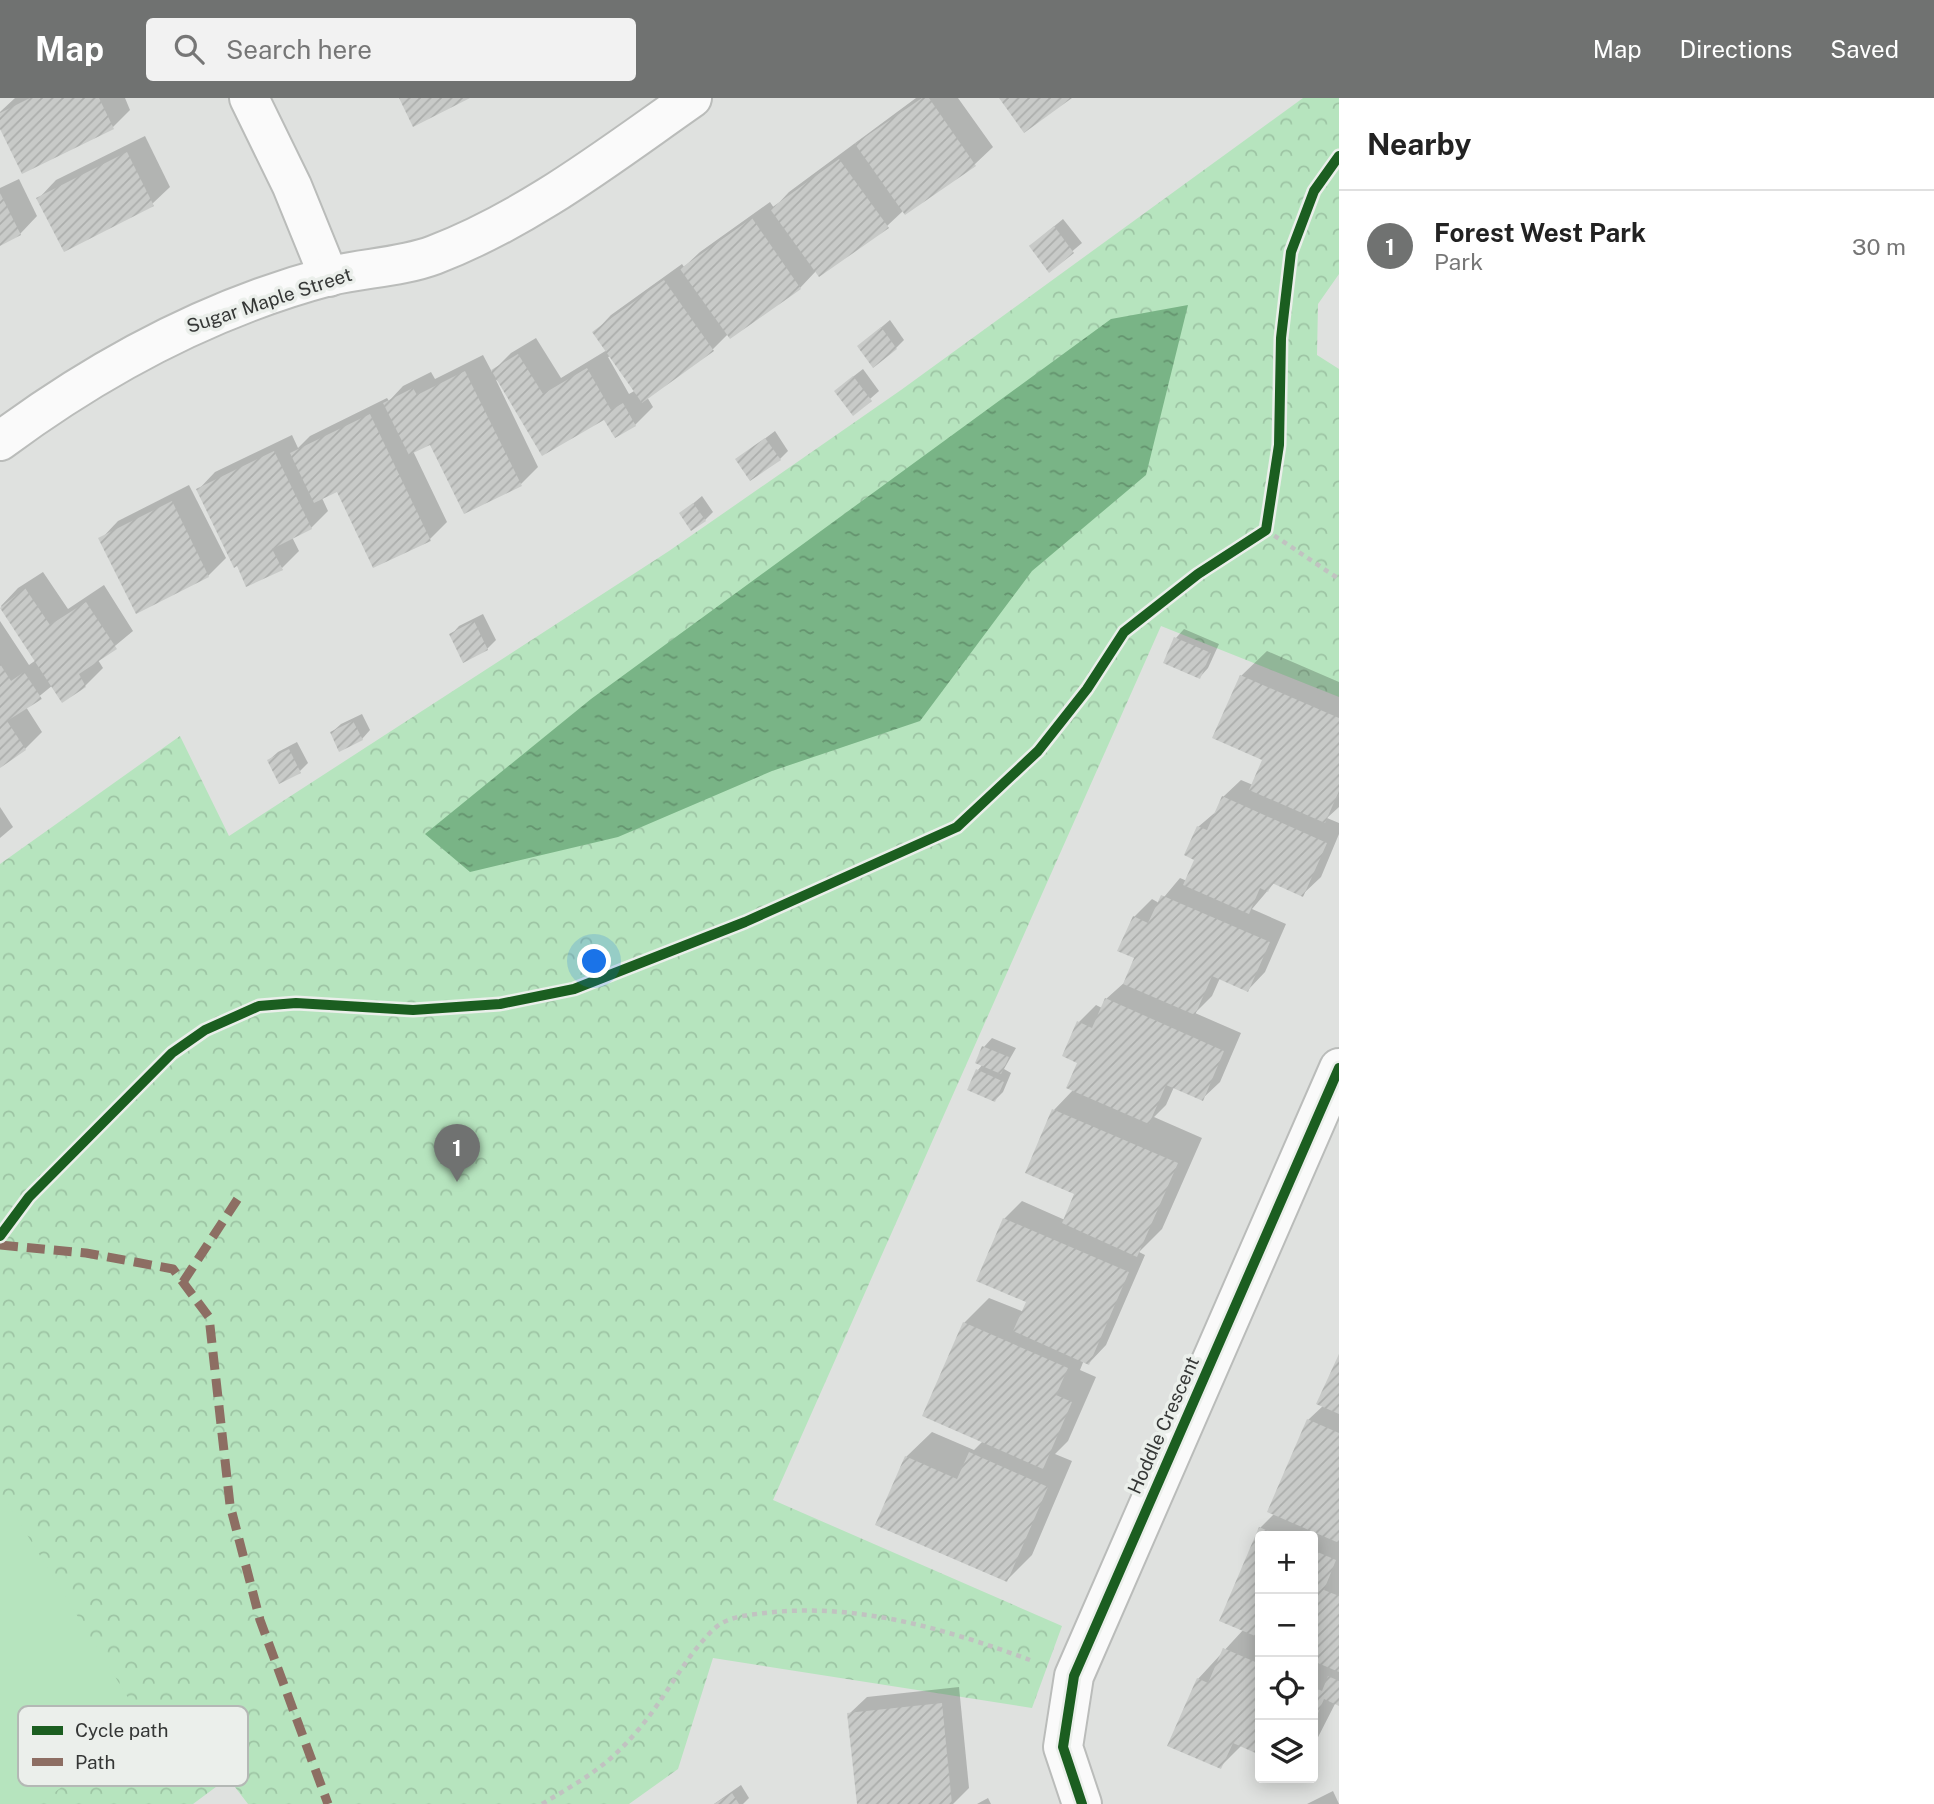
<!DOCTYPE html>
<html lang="en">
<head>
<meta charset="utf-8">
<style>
	:root { --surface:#fff; --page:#f2f2f2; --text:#222; --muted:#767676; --line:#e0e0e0; --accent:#707271 }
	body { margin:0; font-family:"Public Sans",sans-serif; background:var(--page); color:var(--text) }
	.controls { position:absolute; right:21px; bottom:21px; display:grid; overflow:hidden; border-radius:7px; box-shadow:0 4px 18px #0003 }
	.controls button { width:63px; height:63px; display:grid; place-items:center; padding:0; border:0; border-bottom:2px solid var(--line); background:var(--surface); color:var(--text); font:35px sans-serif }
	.you { position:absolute; left:595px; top:864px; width:24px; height:24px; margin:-18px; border:5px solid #fff; border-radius:50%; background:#1a73e8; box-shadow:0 0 0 10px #1a73e833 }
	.badge { display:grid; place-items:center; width:46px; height:46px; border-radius:50%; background:var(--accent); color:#fff; font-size:23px; font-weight:700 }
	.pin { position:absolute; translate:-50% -58px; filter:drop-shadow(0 2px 4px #0008) }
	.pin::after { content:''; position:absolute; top:37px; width:24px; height:21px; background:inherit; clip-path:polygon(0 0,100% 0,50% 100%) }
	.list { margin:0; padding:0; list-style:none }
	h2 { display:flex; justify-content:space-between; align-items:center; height:91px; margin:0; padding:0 28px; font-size:30px }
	h2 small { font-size:23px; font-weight:400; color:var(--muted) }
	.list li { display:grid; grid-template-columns:46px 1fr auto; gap:21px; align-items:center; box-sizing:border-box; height:112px; padding:0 28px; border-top:2px solid var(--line) }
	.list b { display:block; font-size:26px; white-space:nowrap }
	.list p { margin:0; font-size:23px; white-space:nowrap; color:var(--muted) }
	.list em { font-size:23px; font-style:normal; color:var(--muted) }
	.icon { flex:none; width:38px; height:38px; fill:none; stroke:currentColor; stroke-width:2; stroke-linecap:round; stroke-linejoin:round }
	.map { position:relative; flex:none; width:1339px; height:1706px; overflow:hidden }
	header { display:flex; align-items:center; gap:42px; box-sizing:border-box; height:98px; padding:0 35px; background:var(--accent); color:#fff }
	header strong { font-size:33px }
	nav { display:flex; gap:38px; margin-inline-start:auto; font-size:24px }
	.search { width:490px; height:63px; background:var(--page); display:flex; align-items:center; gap:18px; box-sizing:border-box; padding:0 24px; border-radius:7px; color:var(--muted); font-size:26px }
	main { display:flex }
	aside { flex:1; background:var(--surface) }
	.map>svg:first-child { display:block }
	.park { fill:url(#park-crowns) }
	.pitch { fill:#b6e4be }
	.water { fill:url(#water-ripples) }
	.shadow { fill:#0003; fill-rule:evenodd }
	.building { fill:url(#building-hatch) }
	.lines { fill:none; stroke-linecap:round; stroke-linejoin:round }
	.minor-casing { stroke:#babcba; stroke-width:42 }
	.path { stroke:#c1c2c1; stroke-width:4.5; stroke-dasharray:5 5; stroke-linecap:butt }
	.minor { stroke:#fafafa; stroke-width:38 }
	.quiet { stroke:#8d6e63; stroke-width:9; stroke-dasharray:18 9; stroke-linecap:butt }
	.cycleway-casing { stroke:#ebefeb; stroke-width:15 }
	.cycleway { stroke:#1b5e20; stroke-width:10 }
	.labels { text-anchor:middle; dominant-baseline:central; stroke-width:7; stroke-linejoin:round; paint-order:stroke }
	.street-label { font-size:19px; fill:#353736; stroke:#ebefeb }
	.key { fill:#ebefeb; stroke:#b4b8b5; stroke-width:2 }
	.key-label { font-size:19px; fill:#353736 }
</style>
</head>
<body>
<header>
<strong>Map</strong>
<div class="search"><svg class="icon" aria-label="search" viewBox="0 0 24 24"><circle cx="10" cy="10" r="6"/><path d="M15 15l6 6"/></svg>Search here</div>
<nav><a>Map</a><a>Directions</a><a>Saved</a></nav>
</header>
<main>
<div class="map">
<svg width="1339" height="1706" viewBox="0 0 1339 1706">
	<defs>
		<pattern id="park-crowns" width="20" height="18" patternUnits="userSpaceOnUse" patternTransform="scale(1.75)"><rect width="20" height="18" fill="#b6e4be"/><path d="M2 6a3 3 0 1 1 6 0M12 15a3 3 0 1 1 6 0" fill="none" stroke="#9dc4a4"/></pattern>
		<pattern id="water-ripples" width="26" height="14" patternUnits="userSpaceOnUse" patternTransform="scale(1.75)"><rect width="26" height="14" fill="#79b486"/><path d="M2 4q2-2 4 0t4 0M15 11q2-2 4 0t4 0" fill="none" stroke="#64936e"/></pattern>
		<pattern id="building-hatch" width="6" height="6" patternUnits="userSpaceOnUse" patternTransform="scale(1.75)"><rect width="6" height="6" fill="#c8cac8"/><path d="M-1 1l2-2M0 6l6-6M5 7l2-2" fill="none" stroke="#acaeac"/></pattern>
	</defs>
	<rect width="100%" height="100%" fill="#dfe1df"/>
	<path class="park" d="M 1303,0 L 1339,0 L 1339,176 L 1318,206 L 1317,257 L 1339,271 L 1339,599 L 1161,528 L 773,1402 L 1062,1528 L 1032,1610 L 713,1560 L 678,1671 L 629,1706 L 248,1706 L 228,1680 L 193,1706 L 0,1706 L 0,766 L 180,638 L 229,738 L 669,453 L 901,292 Z"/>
	<path class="pitch" d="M 0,1393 L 145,1627 L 39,1706 L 0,1706 Z"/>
	<path class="water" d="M 1188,207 L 1146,377 L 1032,473 L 920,623 L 772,673 L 618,739 L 470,774 L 425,736 L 591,601 L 1111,221 Z"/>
	<g class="shadow">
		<path d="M 15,0 L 125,0 L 130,12 L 113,29 L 0,27 L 0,14 Z"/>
		<path d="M 916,0 L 958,0 L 993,49 L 975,66 L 905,115 L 904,112 L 887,128 L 816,173 L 800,190 L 728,236 L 713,251 L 647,299 L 653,309 L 635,327 L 615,338 L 604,319 L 496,282 L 538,369 L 521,386 L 431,344 L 413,353 L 447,424 L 430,441 L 338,392 L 322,400 L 328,413 L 311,430 L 292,439 L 299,453 L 282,470 L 198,392 L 215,374 L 292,337 L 298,350 L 310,338 L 387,300 L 389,303 L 403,288 L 431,274 L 435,281 L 483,257 L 492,274 L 511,255 L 536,240 L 561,280 L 607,252 L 594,235 L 611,217 L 682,166 L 684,169 L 700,154 L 770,104 L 774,110 L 789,94 ZM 611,258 L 636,292 L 629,296 L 608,259 Z"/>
		<path d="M 145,38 L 170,89 L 152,106 L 39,100 L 56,82 Z"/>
		<path d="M 19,81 L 37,118 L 20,136 L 0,146 L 0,90 Z"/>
		<path d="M 1063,121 L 1082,145 L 1050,172 L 1040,140 Z"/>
		<path d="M 890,222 L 904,242 L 896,250 L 859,248 Z"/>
		<path d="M 863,271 L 879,293 L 854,315 L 845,285 Z"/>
		<path d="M 775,333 L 788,353 L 780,361 L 738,361 Z"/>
		<path d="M 189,387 L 226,460 L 208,478 L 137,514 L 101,441 L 118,423 Z"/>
		<path d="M 702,398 L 713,414 L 705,422 L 682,415 Z"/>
		<path d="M 43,474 L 68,511 L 104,487 L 133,533 L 98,562 L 103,570 L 85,588 L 63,602 L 53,587 L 26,609 L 42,634 L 25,651 L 0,668 L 0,523 L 29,567 L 36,562 L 1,508 L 18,490 Z"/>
		<path d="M 483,516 L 496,542 L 487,551 L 451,537 L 459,528 Z"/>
		<path d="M 1184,531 L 1219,546 L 1208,570 L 1200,579 L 1176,540 Z"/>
		<path d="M 1267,553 L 1339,584 L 1339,709 L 1327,720 L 1339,725 L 1339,736 L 1321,779 L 1303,796 L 1275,784 L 1252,811 L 1286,826 L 1265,874 L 1248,892 L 1220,880 L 1212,898 L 1195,915 L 1241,935 L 1220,984 L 1202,1001 L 1174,989 L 1166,1007 L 1154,1019 L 1202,1040 L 1162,1131 L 1139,1154 L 1145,1157 L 1106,1247 L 1089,1265 L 1084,1262 L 1080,1272 L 1096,1279 L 1068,1343 L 1055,1356 L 1072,1363 L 1032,1457 L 1007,1482 L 906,1359 L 932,1334 L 974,1352 L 983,1343 L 964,1225 L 989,1200 L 1024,1214 L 1029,1204 L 1004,1121 L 1022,1103 L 1065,1122 L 1076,1095 L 1027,1074 L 1054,1012 L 1074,991 L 1079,964 L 1079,924 L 1096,907 L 1102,910 L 1106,901 L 1125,884 L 1136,859 L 1134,819 L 1152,801 L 1159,805 L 1180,780 L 1187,783 L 1196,761 L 1198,729 L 1218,712 L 1223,699 L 1241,682 L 1253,687 L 1264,661 L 1241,578 Z"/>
		<path d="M 362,616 L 370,632 L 362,641 L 332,634 L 341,626 Z"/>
		<path d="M 297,644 L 308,665 L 300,673 L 269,662 L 278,654 Z"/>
		<path d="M 0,709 L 13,729 L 0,740 Z"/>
		<path d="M 992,940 L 1016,950 L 1004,971 L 1011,975 L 1003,994 L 995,1002 L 978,972 L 983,966 L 984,949 Z"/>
		<path d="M 1339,1260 L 1339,1606 L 1336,1604 L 1313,1649 L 1313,1438 L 1260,1438 L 1260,1655 L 1242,1647 L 1220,1669 L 1198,1581 L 1244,1531 L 1260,1430 L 1275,1415 L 1308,1322 L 1324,1307 Z"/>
		<path d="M 959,1589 L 969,1690 L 953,1706 L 859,1706 L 849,1616 L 867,1599 Z"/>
		<path d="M 741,1687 L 749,1700 L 743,1706 L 714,1706 Z"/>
		<path d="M 1333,1693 L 1339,1706 L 1307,1706 Z"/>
		<path d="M 988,1700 L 991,1706 L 977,1706 Z"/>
	</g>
	<g class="building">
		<path d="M 30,0 L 99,0 L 114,31 L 22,76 L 0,31 L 0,15 Z"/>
		<path d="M 399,0 L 470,0 L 413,29 Z"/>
		<path d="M 922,0 L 929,0 L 976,68 L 905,117 L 855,46 Z"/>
		<path d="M 999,0 L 1072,0 L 1024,35 Z"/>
		<path d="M 127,54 L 154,108 L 64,154 L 36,100 Z"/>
		<path d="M 839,61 L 889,130 L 819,179 L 770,111 Z"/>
		<path d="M 0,95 L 21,137 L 0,148 Z"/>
		<path d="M 752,120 L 801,191 L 730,241 L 680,171 Z"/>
		<path d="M 1054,128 L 1074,155 L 1049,175 L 1029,148 Z"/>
		<path d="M 664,182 L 714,253 L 642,305 L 592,234 Z"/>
		<path d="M 881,229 L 897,251 L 873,270 L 857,248 Z"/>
		<path d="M 518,256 L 543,296 L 587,270 L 611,312 L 623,305 L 636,328 L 615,340 L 604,322 L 542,358 L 491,272 Z"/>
		<path d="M 465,273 L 522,388 L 464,416 L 430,347 L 409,357 L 383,305 L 413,290 L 417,297 Z"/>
		<path d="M 853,278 L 872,303 L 853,318 L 834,293 Z"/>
		<path d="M 370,316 L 431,443 L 373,470 L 337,394 L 314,405 L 290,355 Z"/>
		<path d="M 765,340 L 781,362 L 750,383 L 735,361 Z"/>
		<path d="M 274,353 L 312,431 L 272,451 L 283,472 L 246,489 L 237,468 L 234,470 L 196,391 Z"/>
		<path d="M 172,403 L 209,479 L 136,516 L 98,440 Z"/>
		<path d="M 693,405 L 706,423 L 691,433 L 679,415 Z"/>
		<path d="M 25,490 L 50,527 L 86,504 L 117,551 L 79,576 L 86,589 L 62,605 L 0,510 Z"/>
		<path d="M 474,523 L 488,552 L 463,565 L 449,536 Z"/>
		<path d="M 1174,539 L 1211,555 L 1200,581 L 1163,565 Z"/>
		<path d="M 0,566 L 11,583 L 24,574 L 42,601 L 7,623 L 26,652 L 0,670 Z"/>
		<path d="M 1240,577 L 1339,620 L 1339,693 L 1325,725 L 1249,692 L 1262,662 L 1212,640 Z"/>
		<path d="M 353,623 L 363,642 L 339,654 L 330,634 Z"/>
		<path d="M 289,651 L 301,675 L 279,686 L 267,662 Z"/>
		<path d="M 1222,698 L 1327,745 L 1303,799 L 1272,785 L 1268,794 L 1260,790 L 1249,816 L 1183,787 L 1194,762 L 1184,757 L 1197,728 L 1207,732 Z"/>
		<path d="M 1161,797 L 1270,844 L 1248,894 L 1212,878 L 1195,917 L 1123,886 L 1134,860 L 1117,853 L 1133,818 L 1148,825 Z"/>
		<path d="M 1105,900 L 1224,953 L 1203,1003 L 1166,987 L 1149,1026 L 1066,990 L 1077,965 L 1062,958 L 1077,923 L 1092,930 Z"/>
		<path d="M 982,948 L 1009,959 L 1001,976 L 975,965 Z"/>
		<path d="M 976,971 L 1004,984 L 995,1004 L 967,992 Z"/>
		<path d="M 1052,1011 L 1178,1065 L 1137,1159 L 1062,1125 L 1074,1096 L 1025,1075 Z"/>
		<path d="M 1003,1120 L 1129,1174 L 1089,1267 L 1013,1233 L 1026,1204 L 976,1183 Z"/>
		<path d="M 963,1224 L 1068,1270 L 1056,1297 L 1072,1304 L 1043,1371 L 922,1318 Z"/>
		<path d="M 1339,1256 L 1339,1316 L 1316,1306 Z"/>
		<path d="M 1307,1321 L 1339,1335 L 1339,1445 L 1267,1414 Z"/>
		<path d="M 969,1354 L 1048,1389 L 1007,1484 L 875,1427 L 905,1358 L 957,1381 Z"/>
		<path d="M 1259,1429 L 1280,1438 L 1260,1438 L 1260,1540 L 1219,1523 Z"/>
		<path d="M 1313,1452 L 1336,1462 L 1324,1492 L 1339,1498 L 1339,1574 L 1313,1563 Z"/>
		<path d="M 1223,1550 L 1260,1566 L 1260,1657 L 1233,1645 L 1221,1671 L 1167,1648 L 1197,1580 L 1208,1585 Z"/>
		<path d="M 1328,1578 L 1339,1583 L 1339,1608 L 1324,1601 L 1313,1627 L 1313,1589 L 1322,1593 Z"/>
		<path d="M 942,1605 L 952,1706 L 857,1706 L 847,1615 Z"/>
		<path d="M 732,1695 L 739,1706 L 714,1706 Z"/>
	</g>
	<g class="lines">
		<g class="minor-casing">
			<g id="minor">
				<path d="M 249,0 L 292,88 L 329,179"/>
				<path d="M 0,343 C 100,269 209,210 330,178 C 364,170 402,169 434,157 C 530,120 609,58 692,0"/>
				<path d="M 1082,1706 L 1063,1649 L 1074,1578 L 1339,970"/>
			</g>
		</g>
		<g class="path">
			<path d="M 1266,432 L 1339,481"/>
			<path d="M 542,1706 C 582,1682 607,1669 638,1632 C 666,1600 684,1559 715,1530 C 729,1518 748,1517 765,1515 C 855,1504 946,1531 1030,1562"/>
		</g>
		<use href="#minor" class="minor"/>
		<g class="quiet">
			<path d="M 0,1147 L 86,1155 L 173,1171 L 209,1219 L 230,1407 L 260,1522 L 328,1706"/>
			<path d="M 183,1184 L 239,1099"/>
		</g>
		<g class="cycleway-casing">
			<g id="cycleway">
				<path d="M 0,1138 L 29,1099 L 172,955 L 205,932 L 259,908 L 296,905 L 413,912 L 500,906 L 574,891 L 745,824 L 957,729 L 1038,653 L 1087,591 L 1124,534 L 1198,476 L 1266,432 L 1279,347 L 1281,240 L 1291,154 L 1314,93 L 1339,58"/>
				<path d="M 1082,1706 L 1063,1649 L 1074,1578 L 1339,970"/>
			</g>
		</g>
		<use href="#cycleway" class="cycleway"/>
	</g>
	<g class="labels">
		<g class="street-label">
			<text transform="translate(269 202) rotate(-18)">Sugar Maple Street</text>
			<text transform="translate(1163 1327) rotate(-66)">Hoddle Crescent</text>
		</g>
	</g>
	<rect x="18" y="1608" width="230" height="80" rx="10" class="key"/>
	<rect x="32" y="1628" width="31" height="9" fill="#1b5e20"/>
	<rect x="32" y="1660" width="31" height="8" fill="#8d6e63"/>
	<g class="key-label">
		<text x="75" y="1639">Cycle path</text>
		<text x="75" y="1671">Path</text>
	</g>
</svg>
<div class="controls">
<button>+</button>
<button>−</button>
<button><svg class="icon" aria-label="locate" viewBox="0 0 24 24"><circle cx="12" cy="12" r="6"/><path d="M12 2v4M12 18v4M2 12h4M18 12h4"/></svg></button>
<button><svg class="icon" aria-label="layers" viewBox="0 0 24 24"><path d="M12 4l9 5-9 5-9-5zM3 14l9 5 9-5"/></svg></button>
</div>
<div class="you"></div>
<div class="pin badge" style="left:457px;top:1084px">1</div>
</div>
<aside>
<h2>Nearby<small></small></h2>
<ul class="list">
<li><span class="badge">1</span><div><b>Forest West Park</b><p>Park</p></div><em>30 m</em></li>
</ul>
</aside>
</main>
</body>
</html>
